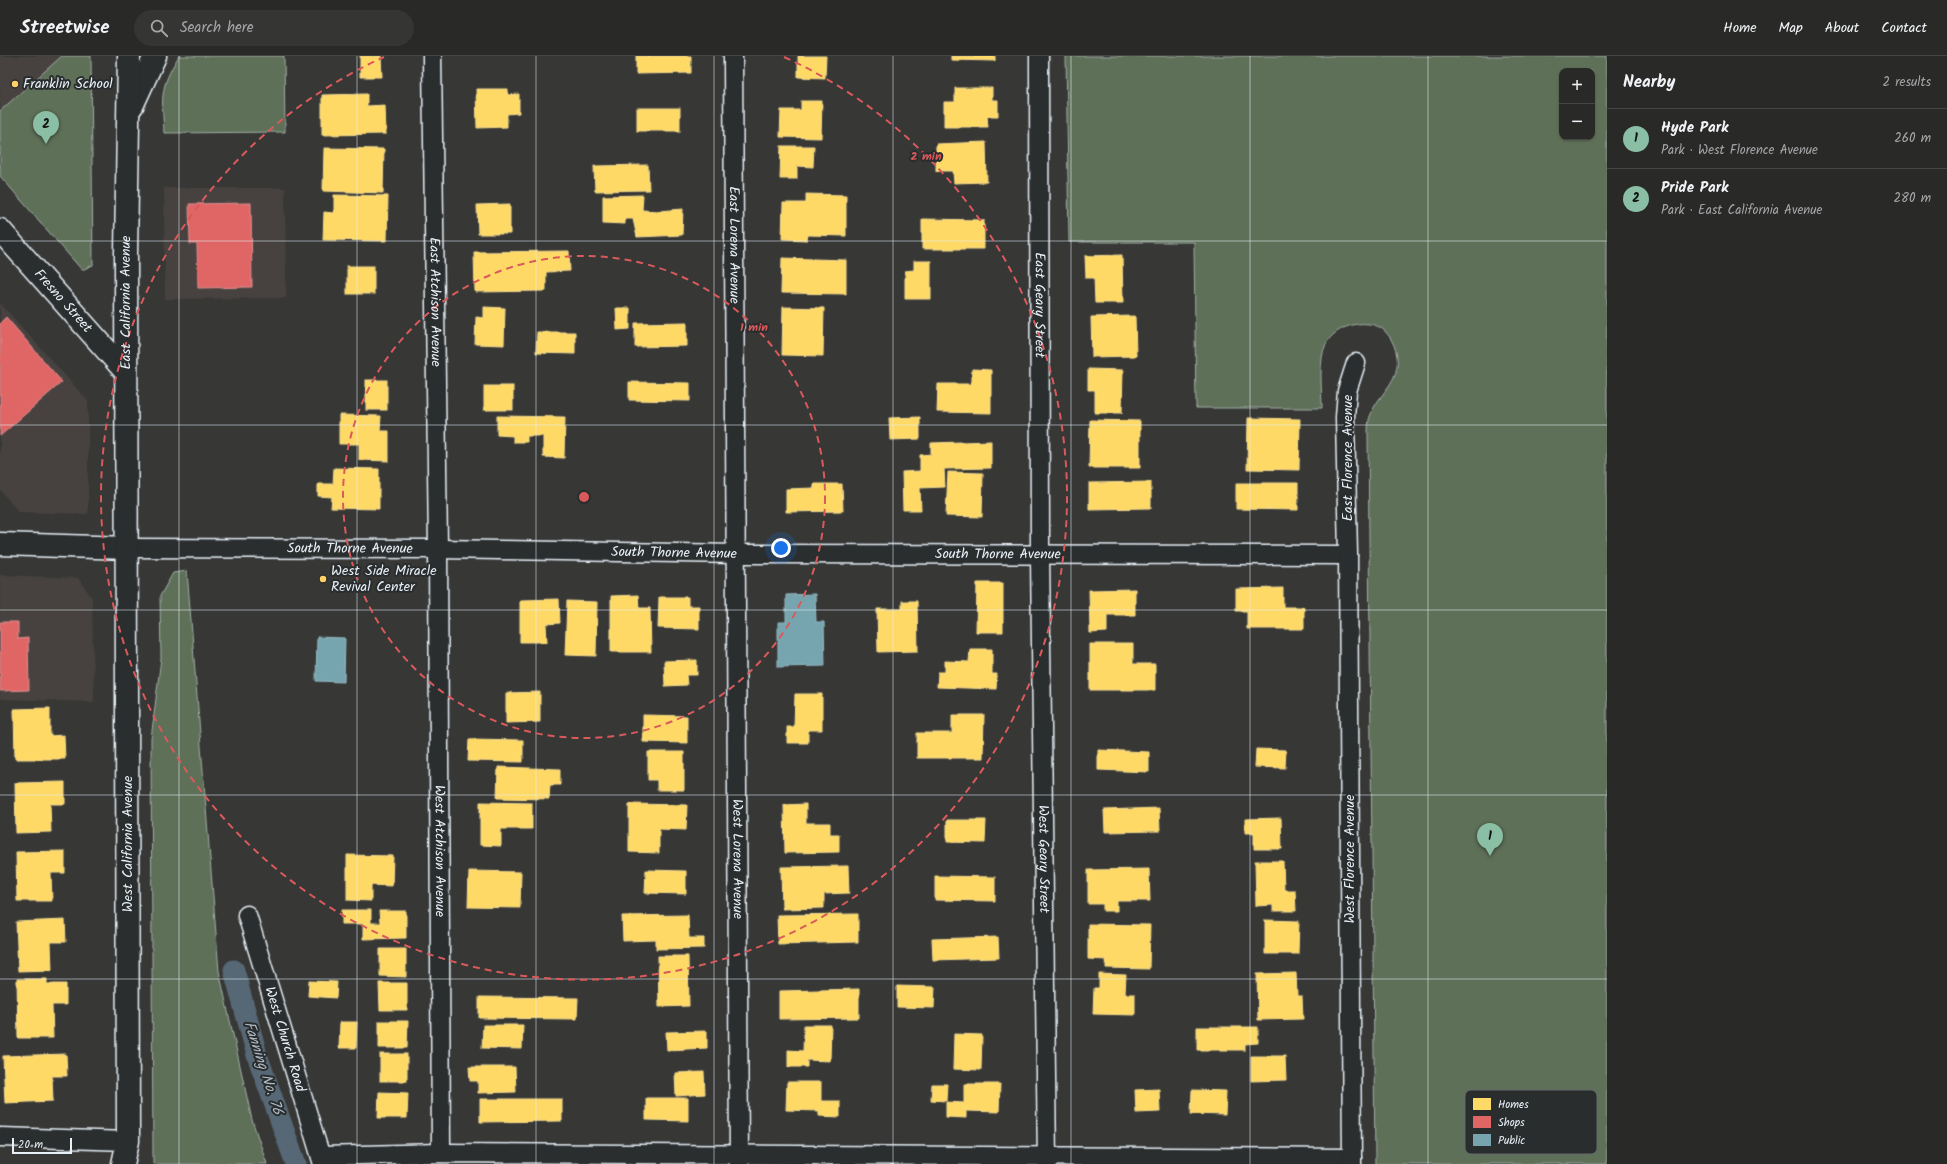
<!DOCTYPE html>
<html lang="en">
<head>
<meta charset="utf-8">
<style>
	:root { --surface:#292928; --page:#353534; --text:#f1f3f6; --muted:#a5a6a8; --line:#454545; --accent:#8abfa5 }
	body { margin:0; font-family:Kalam,sans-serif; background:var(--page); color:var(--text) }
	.controls { position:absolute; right:12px; top:12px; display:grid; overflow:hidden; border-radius:8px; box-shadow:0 1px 3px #0004 }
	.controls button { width:36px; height:36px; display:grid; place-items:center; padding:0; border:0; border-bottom:1px solid var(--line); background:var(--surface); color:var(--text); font:20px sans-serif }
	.scale { position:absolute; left:12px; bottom:10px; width:60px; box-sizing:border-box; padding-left:4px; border:2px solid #e8f1f8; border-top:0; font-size:11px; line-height:14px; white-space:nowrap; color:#e8f1f8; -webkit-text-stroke:3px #2a2d2e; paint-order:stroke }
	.you { position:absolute; left:781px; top:492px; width:14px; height:14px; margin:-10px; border:3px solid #fff; border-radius:50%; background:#1a73e8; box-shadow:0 0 0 6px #1a73e833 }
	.badge { display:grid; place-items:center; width:26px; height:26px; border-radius:50%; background:var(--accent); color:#111; font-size:13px; font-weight:700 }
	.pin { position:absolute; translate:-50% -33px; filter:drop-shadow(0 1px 2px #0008) }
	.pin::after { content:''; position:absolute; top:21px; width:14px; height:12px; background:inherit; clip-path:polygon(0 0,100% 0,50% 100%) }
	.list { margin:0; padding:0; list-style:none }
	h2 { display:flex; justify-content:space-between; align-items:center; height:52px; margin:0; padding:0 16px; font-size:17px }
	h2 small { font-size:13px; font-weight:400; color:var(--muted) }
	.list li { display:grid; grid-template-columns:26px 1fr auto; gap:12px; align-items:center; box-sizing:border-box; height:60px; padding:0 16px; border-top:1px solid var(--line) }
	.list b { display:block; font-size:15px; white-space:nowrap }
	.list p { margin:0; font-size:13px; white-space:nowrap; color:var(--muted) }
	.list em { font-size:13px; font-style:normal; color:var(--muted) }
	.icon { flex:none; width:22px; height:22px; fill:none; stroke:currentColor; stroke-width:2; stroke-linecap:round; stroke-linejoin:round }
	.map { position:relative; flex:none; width:1607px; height:1108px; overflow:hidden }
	header { display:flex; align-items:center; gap:24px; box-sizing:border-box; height:56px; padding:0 20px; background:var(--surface); border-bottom:1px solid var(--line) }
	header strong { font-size:19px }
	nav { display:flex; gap:22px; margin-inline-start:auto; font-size:14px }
	.search { width:280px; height:36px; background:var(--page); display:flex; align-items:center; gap:10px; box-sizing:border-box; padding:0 14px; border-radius:22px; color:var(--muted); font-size:15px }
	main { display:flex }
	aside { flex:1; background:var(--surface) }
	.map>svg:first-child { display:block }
	.built { fill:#47433f }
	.green { fill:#5e6f58; stroke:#a3b0a8; fill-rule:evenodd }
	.homes { fill:#ffd966; stroke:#f8e092 }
	.shops { fill:#e06666; stroke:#e29092 }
	.public { fill:#76a5af; stroke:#98bcc5 }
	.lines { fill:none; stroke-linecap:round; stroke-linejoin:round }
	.canal { stroke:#576774; stroke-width:21 }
	.street-casing { stroke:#e8f1f8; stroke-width:21 }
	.secondary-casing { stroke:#e8f1f8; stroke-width:25 }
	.street { stroke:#2a2d2e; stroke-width:18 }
	.secondary { stroke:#2a2d2e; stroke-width:22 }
	.grid { fill:none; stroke:#e8f1f8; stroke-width:1; stroke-opacity:0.55 }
	.ring { fill:none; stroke:#da5a5c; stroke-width:2; stroke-dasharray:7 5 }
	.poi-dot { fill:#ffd166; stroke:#2a2d2e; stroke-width:1.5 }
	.labels { text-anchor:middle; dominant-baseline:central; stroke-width:4; stroke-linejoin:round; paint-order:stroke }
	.poi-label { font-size:14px; fill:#e8f1f8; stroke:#2a2d2e; text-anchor:start }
	.street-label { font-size:14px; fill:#e8f1f8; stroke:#2a2d2e }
	.water-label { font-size:15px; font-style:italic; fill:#aebac3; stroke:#2a2d2e }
	.key { fill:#2a2d2e; stroke:#63686b; stroke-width:1 }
	.key-label { font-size:11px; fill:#e8f1f8 }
	.centre { fill:#da5a5c; stroke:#2a2d2e; stroke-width:2 }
	.ring-label { font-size:12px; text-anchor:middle; font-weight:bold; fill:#da5a5c; stroke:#2a2d2e; stroke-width:4; stroke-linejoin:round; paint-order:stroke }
</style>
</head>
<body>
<header>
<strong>Streetwise</strong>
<div class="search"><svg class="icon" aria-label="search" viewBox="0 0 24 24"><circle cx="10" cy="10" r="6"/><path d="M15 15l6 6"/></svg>Search here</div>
<nav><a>Home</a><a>Map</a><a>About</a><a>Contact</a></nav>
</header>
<main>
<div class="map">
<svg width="1607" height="1108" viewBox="0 0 1607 1108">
	<rect width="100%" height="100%" fill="#373736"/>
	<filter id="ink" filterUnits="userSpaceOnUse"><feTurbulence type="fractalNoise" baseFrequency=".025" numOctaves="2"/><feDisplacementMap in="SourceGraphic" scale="8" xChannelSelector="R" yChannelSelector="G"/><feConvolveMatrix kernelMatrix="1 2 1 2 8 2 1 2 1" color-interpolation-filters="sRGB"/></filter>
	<g filter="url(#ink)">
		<g class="built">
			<path d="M 0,0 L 62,0 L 0,55 Z"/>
			<path d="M 164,132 L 285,132 L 286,242 L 165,243 Z"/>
			<path d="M 0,247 L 88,345 L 88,458 L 19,456 L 0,434 Z"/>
			<path d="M 0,519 L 78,522 L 92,542 L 94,646 L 0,643 Z"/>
		</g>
		<g class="green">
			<path d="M 62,0 L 91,0 L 93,209 L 82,214 L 0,120 L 0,55 Z"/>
			<path d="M 179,0 L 284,0 L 285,76 L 164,77 C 162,41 159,32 179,0 Z"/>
			<path d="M 1066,0 L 1607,0 L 1607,1108 L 1375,1108 L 1368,379 C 1368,372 1368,364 1371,358 C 1377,341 1395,329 1397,310 C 1399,298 1392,279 1381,272 C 1364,262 1335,270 1326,288 C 1318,303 1322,335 1322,352 L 1196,352 L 1194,186 L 1069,186 ZM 1562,15 L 1592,15 L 1592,81 L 1562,81 Z"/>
			<path d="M 187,515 L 219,915 L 252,1064 L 267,1108 L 153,1108 L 151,683 L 161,602 L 160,540 L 173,517 Z"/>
		</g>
		<g class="homes">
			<path d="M 360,0 L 381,0 L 382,21 L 360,21 Z"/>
			<path d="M 636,0 L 691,0 L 691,17 L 636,18 Z"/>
			<path d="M 798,0 L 826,0 L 825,22 L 798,21 Z"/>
			<path d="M 951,0 L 995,0 L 995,5 L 951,4 Z"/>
			<path d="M 955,32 L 992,32 L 992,44 L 998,44 L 998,60 L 987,60 L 988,71 L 944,71 L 944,46 L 955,46 Z"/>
			<path d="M 476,33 L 508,33 L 508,39 L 519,38 L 519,57 L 507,58 L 507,71 L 477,72 Z"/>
			<path d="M 367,38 L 367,50 L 385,49 L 386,78 L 322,79 L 322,39 Z"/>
			<path d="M 801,45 L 822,45 L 821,82 L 780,81 L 781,54 L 801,54 Z"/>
			<rect x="637" y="52" width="43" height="23"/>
			<path d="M 986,86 L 987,126 L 954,127 L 953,115 L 936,115 L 936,88 Z"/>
			<path d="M 781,90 L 814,90 L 813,111 L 797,110 L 797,123 L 780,123 Z"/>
			<path d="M 324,92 L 384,93 L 383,137 L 323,135 Z"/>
			<path d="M 648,109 L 649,134 L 595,135 L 594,110 Z"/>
			<path d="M 806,138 L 846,139 L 846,180 L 808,179 L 807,184 L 782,183 L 783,147 L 806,147 Z"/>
			<path d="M 334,139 L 388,140 L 387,185 L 323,184 L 324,156 L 334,157 Z"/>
			<path d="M 643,139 L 642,154 L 659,155 L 683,153 L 682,179 L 637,181 L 633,163 L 625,163 L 625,168 L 603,167 L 603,140 Z"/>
			<path d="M 510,148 L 510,178 L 478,178 L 477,149 Z"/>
			<path d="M 922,163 L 984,164 L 984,193 L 922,193 Z"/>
			<path d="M 569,195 L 570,215 L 546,216 L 546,235 L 475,236 L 474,196 Z"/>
			<path d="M 1122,199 L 1123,247 L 1095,247 L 1094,222 L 1086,222 L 1085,200 Z"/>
			<path d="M 782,202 L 846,204 L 846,238 L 781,237 Z"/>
			<path d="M 914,205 L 931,205 L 931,243 L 905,243 L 905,215 L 914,214 Z"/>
			<rect x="347" y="210" width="27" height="28"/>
			<path d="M 484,251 L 505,252 L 504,289 L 475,288 L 476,261 L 484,262 Z"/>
			<path d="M 783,251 L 824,252 L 823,300 L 782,299 Z"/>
			<path d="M 616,252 L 630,252 L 630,273 L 617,274 Z"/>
			<path d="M 1135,260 L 1136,300 L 1092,301 L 1091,261 Z"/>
			<path d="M 687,266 L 687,290 L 635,291 L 635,267 Z"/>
			<path d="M 537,276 L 575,276 L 575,298 L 536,297 Z"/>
			<path d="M 972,313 L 991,314 L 991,357 L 937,356 L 938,328 L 971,328 Z"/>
			<path d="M 1088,313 L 1123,314 L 1122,357 L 1095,357 L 1095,334 L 1088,334 Z"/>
			<rect x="366" y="324" width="21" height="30"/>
			<path d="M 629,326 L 690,327 L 690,345 L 629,344 Z"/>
			<rect x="484" y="330" width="29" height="24"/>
			<path d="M 339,359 L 381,360 L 380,375 L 389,375 L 389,405 L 359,404 L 359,388 L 339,388 Z"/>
			<path d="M 497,360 L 565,361 L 564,402 L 543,401 L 543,380 L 527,380 L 527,386 L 513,386 L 513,380 L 497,379 Z"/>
			<path d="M 920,361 L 920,383 L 890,384 L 889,362 Z"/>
			<path d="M 1248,362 L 1300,363 L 1299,414 L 1247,413 Z"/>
			<path d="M 1090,364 L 1140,365 L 1140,412 L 1089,412 Z"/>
			<path d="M 991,385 L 991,412 L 944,413 L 945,431 L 920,432 L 921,454 L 903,454 L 902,416 L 920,415 L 920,399 L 931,398 L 931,387 Z"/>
			<path d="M 334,412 L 379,413 L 379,453 L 331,452 L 332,441 L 318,440 L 318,428 L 333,428 Z"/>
			<path d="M 948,416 L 983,417 L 982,461 L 946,460 Z"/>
			<path d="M 1151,426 L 1151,452 L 1089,453 L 1089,427 Z"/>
			<path d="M 1236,427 L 1298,427 L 1298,454 L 1236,453 Z"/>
			<path d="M 814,428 L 842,428 L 843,455 L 786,456 L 786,433 L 814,432 Z"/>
			<path d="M 977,527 L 1003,527 L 1003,576 L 976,576 Z"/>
			<path d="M 1283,532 L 1283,551 L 1304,551 L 1304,573 L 1247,573 L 1247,555 L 1236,555 L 1236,533 Z"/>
			<path d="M 1135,533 L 1135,559 L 1107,559 L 1107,576 L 1090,577 L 1089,534 Z"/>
			<path d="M 638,539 L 639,552 L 650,552 L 651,596 L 611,596 L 611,540 Z"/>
			<path d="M 659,541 L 688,541 L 688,550 L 699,550 L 699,573 L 658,572 Z"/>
			<path d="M 559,543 L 560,567 L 546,568 L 547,586 L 520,586 L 520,544 Z"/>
			<path d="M 567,545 L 597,546 L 596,600 L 565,599 Z"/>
			<path d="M 902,545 L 917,545 L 918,595 L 878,596 L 877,553 L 902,553 Z"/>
			<path d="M 1090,588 L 1133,588 L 1133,608 L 1155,608 L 1155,634 L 1090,634 Z"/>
			<path d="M 970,593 L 992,593 L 992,618 L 997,618 L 996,633 L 937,631 L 938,616 L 945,616 L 945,605 L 969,606 Z"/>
			<path d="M 697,604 L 697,619 L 686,619 L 687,629 L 665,630 L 664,605 Z"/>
			<path d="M 540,636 L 540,666 L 506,667 L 506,637 Z"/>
			<path d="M 795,638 L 822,638 L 822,674 L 808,674 L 808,687 L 787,687 L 787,671 L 794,671 Z"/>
			<path d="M 50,652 L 50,680 L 64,679 L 65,703 L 15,703 L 14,653 Z"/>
			<path d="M 643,659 L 687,660 L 687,687 L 643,686 Z"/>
			<path d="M 952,659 L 984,659 L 983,702 L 917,702 L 917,677 L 952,677 Z"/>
			<path d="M 469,683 L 523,684 L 523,706 L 468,705 Z"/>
			<path d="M 1256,693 L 1286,694 L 1285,712 L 1255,711 Z"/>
			<path d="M 1098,694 L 1149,696 L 1149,716 L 1098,714 Z"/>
			<path d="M 648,696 L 684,696 L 684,734 L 657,734 L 657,724 L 648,724 Z"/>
			<path d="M 498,711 L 560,713 L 560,729 L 550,729 L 549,743 L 497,742 Z"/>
			<path d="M 65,726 L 65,748 L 50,748 L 51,776 L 16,777 L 15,727 Z"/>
			<path d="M 480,746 L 532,747 L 532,773 L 501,773 L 501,790 L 480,789 Z"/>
			<path d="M 629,748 L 687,749 L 686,774 L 659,773 L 659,797 L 629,796 Z"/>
			<path d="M 806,748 L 806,767 L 830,767 L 830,778 L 839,778 L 839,796 L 785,797 L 784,749 Z"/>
			<path d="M 1159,752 L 1160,775 L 1105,776 L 1104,754 Z"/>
			<path d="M 1281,762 L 1282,793 L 1254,793 L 1254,777 L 1245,777 L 1245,763 Z"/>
			<path d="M 947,764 L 986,764 L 985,787 L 947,786 Z"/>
			<path d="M 65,795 L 65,817 L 51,817 L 52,845 L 17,845 L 16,796 Z"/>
			<path d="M 347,799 L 393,800 L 392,830 L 371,829 L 371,845 L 347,844 Z"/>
			<path d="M 1255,805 L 1283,805 L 1284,834 L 1295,834 L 1296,855 L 1273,855 L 1273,849 L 1256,850 Z"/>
			<path d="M 848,810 L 849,837 L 824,838 L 824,852 L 782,853 L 781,811 Z"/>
			<path d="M 1149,813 L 1150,845 L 1117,845 L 1117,855 L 1103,855 L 1103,848 L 1088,848 L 1088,814 Z"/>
			<path d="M 646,814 L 686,815 L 686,838 L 645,837 Z"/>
			<path d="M 469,815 L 521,816 L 520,852 L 468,851 Z"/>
			<path d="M 935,820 L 995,821 L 995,845 L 935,844 Z"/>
			<path d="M 342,854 L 371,854 L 371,867 L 380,867 L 379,855 L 406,855 L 406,882 L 363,883 L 363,868 L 342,868 Z"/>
			<path d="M 858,858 L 858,886 L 778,888 L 777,859 Z"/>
			<path d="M 688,859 L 689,882 L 704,882 L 704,892 L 656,893 L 656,884 L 623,885 L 622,860 Z"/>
			<path d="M 65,864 L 66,886 L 51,886 L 52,914 L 18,915 L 16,866 Z"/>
			<path d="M 1265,864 L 1299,865 L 1298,898 L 1265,898 Z"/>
			<path d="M 1088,868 L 1150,869 L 1149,913 L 1106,912 L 1106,904 L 1088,903 Z"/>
			<path d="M 998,881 L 999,902 L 933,904 L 932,883 Z"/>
			<path d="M 380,893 L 406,893 L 406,921 L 380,920 Z"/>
			<path d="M 658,900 L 688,900 L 689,950 L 659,951 Z"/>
			<path d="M 1296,917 L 1297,940 L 1302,940 L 1303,963 L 1258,964 L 1257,918 Z"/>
			<path d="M 1099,918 L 1126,919 L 1125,938 L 1135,938 L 1135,959 L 1093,958 L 1094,932 L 1099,932 Z"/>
			<path d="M 17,923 L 47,923 L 47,928 L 66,928 L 66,949 L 52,949 L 53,982 L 18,982 Z"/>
			<path d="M 309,925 L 337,926 L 336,942 L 308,940 Z"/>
			<path d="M 379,927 L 407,927 L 407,954 L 380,954 Z"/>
			<path d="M 897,930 L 935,931 L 934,952 L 897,951 Z"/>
			<path d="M 859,933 L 859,962 L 779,963 L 779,935 Z"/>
			<path d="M 479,941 L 578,942 L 577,963 L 479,962 Z"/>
			<path d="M 379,965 L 408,965 L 407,992 L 379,992 Z"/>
			<path d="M 340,966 L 357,966 L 356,992 L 339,992 Z"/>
			<path d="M 483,969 L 523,969 L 522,993 L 482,992 Z"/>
			<path d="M 804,969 L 831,969 L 830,1005 L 807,1004 L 807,1011 L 788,1011 L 788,994 L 803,995 Z"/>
			<path d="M 1197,971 L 1258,971 L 1258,987 L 1245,988 L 1245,994 L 1197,994 Z"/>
			<path d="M 707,975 L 707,992 L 667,994 L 666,976 Z"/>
			<path d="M 954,978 L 982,979 L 981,1014 L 953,1013 Z"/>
			<path d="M 66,998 L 67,1020 L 52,1020 L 53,1045 L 5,1047 L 3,1000 Z"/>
			<rect x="380" y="998" width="27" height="27"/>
			<path d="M 1251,1000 L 1285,1000 L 1286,1024 L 1251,1025 Z"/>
			<path d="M 469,1011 L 515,1011 L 516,1036 L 478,1037 L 478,1025 L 470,1025 Z"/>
			<path d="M 704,1016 L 705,1038 L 676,1040 L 675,1017 Z"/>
			<path d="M 787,1026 L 821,1026 L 821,1045 L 840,1045 L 840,1061 L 819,1060 L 819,1055 L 786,1054 Z"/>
			<path d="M 932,1028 L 947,1028 L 946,1045 L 931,1044 Z"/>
			<path d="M 964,1028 L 1000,1028 L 999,1056 L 966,1055 L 966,1062 L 946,1061 L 946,1046 L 964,1047 Z"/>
			<path d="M 1159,1033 L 1160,1056 L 1136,1057 L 1135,1034 Z"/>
			<path d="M 1192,1034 L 1226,1035 L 1225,1059 L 1191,1058 Z"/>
			<path d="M 379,1036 L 408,1037 L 407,1062 L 378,1062 Z"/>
			<path d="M 646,1042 L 688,1042 L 688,1065 L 646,1064 Z"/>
			<path d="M 480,1043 L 562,1043 L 562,1065 L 480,1066 Z"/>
		</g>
		<g class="shops">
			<path d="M 251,147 L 252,231 L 198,232 L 197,188 L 190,188 L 189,148 Z"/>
			<path d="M 6,261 L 62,326 L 0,380 L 0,267 Z"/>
			<path d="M 0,566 L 18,566 L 18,583 L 28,582 L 29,634 L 0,635 Z"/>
		</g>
		<g class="public">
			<path d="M 815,538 L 816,566 L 824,566 L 825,610 L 778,611 L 778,566 L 786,566 L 786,539 Z"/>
			<path d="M 317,581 L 345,582 L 344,626 L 316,625 Z"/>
		</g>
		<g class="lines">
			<path class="canal" d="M 234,914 L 257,999 L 296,1108"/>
			<g class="street-casing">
				<g id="street">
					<path id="s1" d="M 432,0 L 438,493 L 441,1097"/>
					<path id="s2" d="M 733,0 L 739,1108"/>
					<path id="s3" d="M 1039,0 L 1040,499 L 1047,1108"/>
					<path id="s4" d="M 128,492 L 438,493 L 736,498 L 1348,499"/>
					<path id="s5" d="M 247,859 L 323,1108"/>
					<path d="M 0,1081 L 128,1085"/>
					<path d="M 321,1100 L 441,1097 L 1352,1102"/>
					<path d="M 1352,1108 L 1348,499 L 1345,361 L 1347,335 L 1356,307"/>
				</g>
			</g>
			<g class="secondary-casing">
				<g id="secondary">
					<path d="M 132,50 L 155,0"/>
					<path id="s6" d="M 0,174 L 126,316"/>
					<path d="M 0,488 L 128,492"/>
					<path id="s7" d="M 123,1108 L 128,1085 L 126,198 L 129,0"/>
				</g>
			</g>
			<use href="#street" class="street"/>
			<use href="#secondary" class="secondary"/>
		</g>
	</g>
	<path class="grid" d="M 179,0 L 179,1108M 357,0 L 357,1108M 536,0 L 536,1108M 714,0 L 714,1108M 893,0 L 893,1108M 1071,0 L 1071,1108M 1250,0 L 1250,1108M 1428,0 L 1428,1108M 0,185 L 1607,185M 0,369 L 1607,369M 0,554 L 1607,554M 0,739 L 1607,739M 0,923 L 1607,923"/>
	<g class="ring">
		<circle cx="584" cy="441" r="241"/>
		<path d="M784 1A483 483 0 1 1 384 1"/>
	</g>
	<g class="poi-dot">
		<circle cx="15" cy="28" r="4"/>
		<circle cx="323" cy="523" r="4"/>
	</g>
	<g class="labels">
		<g class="poi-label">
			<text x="23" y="28">Franklin School</text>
			<text x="331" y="515">West Side Miracle<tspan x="331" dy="16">Revival Center</tspan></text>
		</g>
		<g class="street-label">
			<text stroke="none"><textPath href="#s2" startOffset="189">East Lorena Avenue</textPath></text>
			<text stroke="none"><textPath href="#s6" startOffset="95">Fresno Street</textPath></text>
			<text stroke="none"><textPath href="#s7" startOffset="862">East California Avenue</textPath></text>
			<text stroke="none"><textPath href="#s1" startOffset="246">East Atchison Avenue</textPath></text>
			<text stroke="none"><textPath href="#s3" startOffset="249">East Geary Street</textPath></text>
			<text transform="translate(1348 402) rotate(-90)">East Florence Avenue</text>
			<text stroke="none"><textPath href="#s4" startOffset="222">South Thorne Avenue</textPath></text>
			<text stroke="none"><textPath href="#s4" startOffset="546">South Thorne Avenue</textPath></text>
			<text stroke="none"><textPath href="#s4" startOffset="870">South Thorne Avenue</textPath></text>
			<text transform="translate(128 788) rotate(-90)">West California Avenue</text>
			<text stroke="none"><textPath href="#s1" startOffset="795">West Atchison Avenue</textPath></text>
			<text stroke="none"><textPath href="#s2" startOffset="803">West Lorena Avenue</textPath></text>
			<text stroke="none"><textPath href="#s3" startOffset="803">West Geary Street</textPath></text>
			<text transform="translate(1350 803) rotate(-90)">West Florence Avenue</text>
			<text stroke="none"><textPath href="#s5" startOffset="130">West Church Road</textPath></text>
		</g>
		<g class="water-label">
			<text transform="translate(263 1012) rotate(72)">Fanning No. 76</text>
		</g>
	</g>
	<rect x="1465" y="1034" width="132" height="64" rx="6" class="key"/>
	<rect x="1473" y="1042" width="18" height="12" fill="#ffd966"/>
	<rect x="1473" y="1060" width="18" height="12" fill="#e06666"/>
	<rect x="1473" y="1078" width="18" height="12" fill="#76a5af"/>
	<g class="key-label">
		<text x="1498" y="1052">Homes</text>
		<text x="1498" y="1070">Shops</text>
		<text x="1498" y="1088">Public</text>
	</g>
	<circle cx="584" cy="441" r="6" class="centre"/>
	<g class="ring-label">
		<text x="926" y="104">2 min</text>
		<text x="754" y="275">1 min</text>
	</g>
</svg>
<div class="controls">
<button>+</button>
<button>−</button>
</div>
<div class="scale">20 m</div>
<div class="you"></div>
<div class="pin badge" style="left:1490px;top:800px">1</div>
<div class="pin badge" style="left:46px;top:88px">2</div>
</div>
<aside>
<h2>Nearby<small>2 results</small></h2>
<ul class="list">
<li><span class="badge">1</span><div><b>Hyde Park</b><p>Park · West Florence Avenue</p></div><em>260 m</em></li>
<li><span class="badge">2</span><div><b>Pride Park</b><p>Park · East California Avenue</p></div><em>280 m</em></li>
</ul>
</aside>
</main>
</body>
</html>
